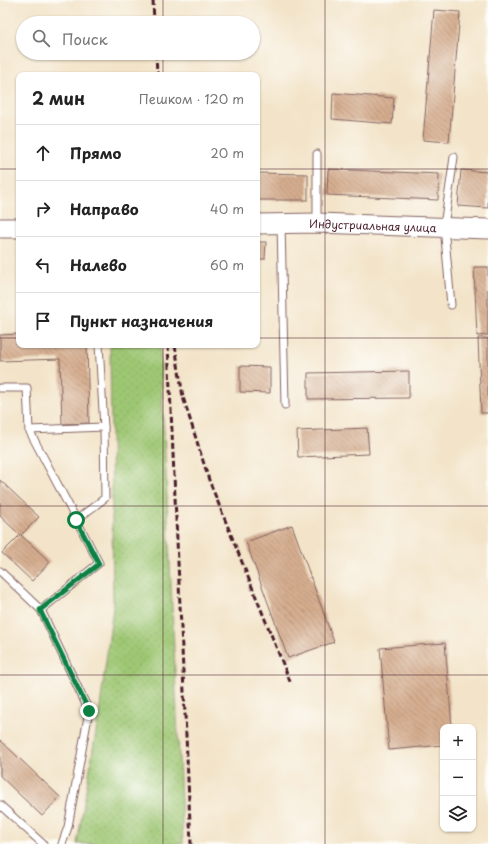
<!DOCTYPE html>
<html lang="ru">
<head>
<meta charset="utf-8">
<style>
	:root { --surface:#fff; --page:#f6f6f6; --text:#222; --muted:#767676; --line:#e0e0e0 }
	body { margin:0; font-family:"Playpen Sans",sans-serif; background:var(--page); color:var(--text) }
	.controls { position:absolute; right:12px; bottom:12px; display:grid; overflow:hidden; border-radius:8px; box-shadow:0 1px 3px #0004 }
	.controls button { width:36px; height:36px; display:grid; place-items:center; padding:0; border:0; border-bottom:1px solid var(--line); background:var(--surface); color:var(--text); font:20px sans-serif }
	.stop { position:absolute; width:12px; height:12px; margin:-9px; border:3px solid #0b8043; border-radius:50%; background:#fff }
	.stop.end { background:#0b8043; border-color:#fff; box-shadow:0 1px 4px #0008 }
	.list { margin:0; padding:0; list-style:none }
	h2 { display:flex; justify-content:space-between; align-items:center; height:52px; margin:0; padding:0 16px; font-size:17px }
	h2 small { font-size:13px; font-weight:400; color:var(--muted) }
	.list li { display:grid; grid-template-columns:26px 1fr auto; gap:12px; align-items:center; box-sizing:border-box; height:56px; padding:0 16px; border-top:1px solid var(--line) }
	.list b { display:block; font-size:15px; white-space:nowrap }
	.list em { font-size:13px; font-style:normal; color:var(--muted) }
	.icon { flex:none; width:22px; height:22px; fill:none; stroke:currentColor; stroke-width:2; stroke-linecap:round; stroke-linejoin:round }
	.map { position:relative; flex:none; width:488px; height:844px; overflow:hidden }
	.search { position:absolute; background:var(--surface); box-shadow:0 1px 3px #0004; left:16px; top:16px; width:244px; height:44px; display:flex; align-items:center; gap:10px; box-sizing:border-box; padding:0 14px; border-radius:22px; color:var(--muted); font-size:15px }
	.panel { position:absolute; background:var(--surface); box-shadow:0 1px 3px #0004; left:16px; top:72px; width:244px; height:276px; border-radius:8px }
	.map>svg:first-child { display:block }
	.grass { fill:url(#grass-dots); stroke:#74734f }
	.building { fill:url(#building-back-hatch) }
	.lines { fill:none; stroke-linecap:round; stroke-linejoin:round }
	.service-casing { stroke:#856462; stroke-width:9 }
	.secondary-casing { stroke:#856462; stroke-width:21 }
	.service { stroke:#fff; stroke-width:7 }
	.secondary { stroke:#fff; stroke-width:19 }
	.rail { stroke:#4a1f2b; stroke-width:3; stroke-dasharray:6 3; stroke-linecap:butt }
	.route { stroke:#0b8043; stroke-width:5 }
	.grid { fill:none; stroke:#4a1f2b; stroke-width:1; stroke-opacity:0.55 }
	.labels { text-anchor:middle; dominant-baseline:central; stroke-width:3.5; stroke-linejoin:round; paint-order:stroke }
	.street-label { font-size:11px; fill:#4a1f2b; stroke:#fdfcf7 }
</style>
</head>
<body>
<div class="map">
<svg width="488" height="844" viewBox="0 0 488 844">
	<defs>
		<pattern id="grass-dots" width="8" height="8" patternUnits="userSpaceOnUse"><rect width="8" height="8" fill="#9ec773"/><path d="M2 2h.1M6 6h.1" fill="none" stroke="#8aaa64" stroke-width="1.8" stroke-linecap="round"/></pattern>
		<pattern id="building-back-hatch" width="6" height="6" patternUnits="userSpaceOnUse"><rect width="6" height="6" fill="#d5ad8f"/><path d="M-1 5l2 2M0 0l6 6M5-1l2 2" fill="none" stroke="#af8c75"/></pattern>
	</defs>
	<rect width="100%" height="100%" fill="#fdfcf7"/>
	<filter id="ink" filterUnits="userSpaceOnUse"><feTurbulence type="fractalNoise" baseFrequency=".025" numOctaves="2"/><feDisplacementMap in="SourceGraphic" scale="8" xChannelSelector="R" yChannelSelector="G"/><feConvolveMatrix kernelMatrix="1 2 1 2 8 2 1 2 1" color-interpolation-filters="sRGB"/></filter>
	<filter id="wash" filterUnits="userSpaceOnUse"><feTurbulence type="fractalNoise" baseFrequency=".012" numOctaves="4" result="noise"/><feDisplacementMap in="SourceGraphic" scale="16" xChannelSelector="R" yChannelSelector="G"/><feGaussianBlur stdDeviation="0.9" result="paint"/><feColorMatrix in="noise" values="0 0 0 0 0 0 0 0 0 0 0 0 0 0 0 0 0 1.4 0 .05"/><feComposite in="paint" operator="in"/></filter>
	<g filter="url(#wash)">
		<rect width="100%" height="100%" fill="#f3e4c9"/>
		<path class="grass" d="M 110,345 L 160,345 L 183,844 L 77,844 L 99,714 L 113,607 Z"/>
		<g id="blocks">
			<g class="building">
				<path d="M 434,10 L 460,12 L 449,142 L 423,140 Z"/>
				<path d="M 333,93 L 394,98 L 392,124 L 332,119 Z"/>
				<path d="M 328,169 L 439,174 L 438,200 L 327,195 Z"/>
				<path d="M 461,170 L 488,172 L 488,208 L 458,206 Z"/>
				<path d="M 257,173 L 308,174 L 308,200 L 257,200 Z"/>
				<path d="M 257,242 L 266,242 L 265,259 L 257,259 Z"/>
				<path d="M 474,267 L 488,267 L 488,335 L 477,336 Z"/>
				<path d="M 19,334 L 19,345 L 87,345 L 89,423 L 62,424 L 60,359 L 0,361 L 0,335 Z"/>
				<path d="M 478,338 L 488,338 L 488,413 L 481,413 Z"/>
				<path d="M 240,366 L 270,367 L 270,393 L 240,392 Z"/>
				<path d="M 409,371 L 409,398 L 308,399 L 308,373 Z"/>
				<path d="M 367,428 L 369,454 L 298,457 L 297,431 Z"/>
				<path d="M 0,480 L 39,517 L 21,535 L 50,562 L 32,581 L 2,553 L 20,535 L 0,516 Z"/>
				<path d="M 292,525 L 334,642 L 288,658 L 246,542 Z"/>
				<path d="M 445,643 L 452,727 L 443,727 L 443,745 L 389,750 L 380,648 Z"/>
				<path d="M 0,740 L 60,797 L 42,816 L 0,776 Z"/>
			</g>
		</g>
	</g>
	<g filter="url(#ink)">
		<use href="#blocks" fill-opacity="0" stroke="#856462" stroke-width="1"/>
		<g class="lines">
			<g class="service-casing">
				<g id="service">
					<path d="M 317,222 L 317,154"/>
					<path d="M 281,223 L 285,405"/>
					<path d="M 451,305 L 444,226 L 454,157"/>
					<path d="M 0,388 L 27,388 L 29,430 L 104,427"/>
					<path d="M 29,430 L 99,563 L 41,610"/>
					<path d="M 76,520 L 105,498 L 104,427 L 99,345"/>
					<path d="M 0,571 L 41,610 L 89,711 L 68,827 L 62,844"/>
					<path d="M 0,805 L 43,844"/>
				</g>
			</g>
			<g class="secondary-casing">
				<g id="secondary">
					<path id="s1" d="M 257,224 L 317,223 L 488,229"/>
					<path d="M 0,228 L 19,228"/>
				</g>
			</g>
			<use href="#service" class="service"/>
			<use href="#secondary" class="secondary"/>
			<g class="rail">
				<path d="M 153,0 L 154,23"/>
				<path d="M 156,53 L 157,75"/>
				<path d="M 168,345 L 191,844"/>
				<path d="M 175,345 L 183,397 L 209,480 L 291,684"/>
			</g>
		</g>
	</g>
	<g class="lines" filter="url(#ink)">
		<path class="route" d="M 76,520 L 99,564 L 40,610 L 89,711"/>
	</g>
	<path class="grid" d="M 163,0 L 163,23M 325,0 L 325,844M 163,53 L 163,75M 0,169 L 19,169M 257,169 L 488,169M 0,338 L 19,338M 257,338 L 488,338M 163,345 L 163,844M 0,506 L 488,506M 0,675 L 488,675"/>
	<g class="labels">
		<g class="street-label">
			<text stroke="none"><textPath href="#s1" startOffset="116">Индустриальная улица</textPath></text>
		</g>
	</g>
</svg>
<div class="controls">
<button>+</button>
<button>−</button>
<button><svg class="icon" aria-label="layers" viewBox="0 0 24 24"><path d="M12 4l9 5-9 5-9-5zM3 14l9 5 9-5"/></svg></button>
</div>
<div class="stop" style="left:76px;top:520px"></div>
<div class="stop end" style="left:89px;top:711px"></div>
<div class="search"><svg class="icon" aria-label="search" viewBox="0 0 24 24"><circle cx="10" cy="10" r="6"/><path d="M15 15l6 6"/></svg>Поиск</div>
<section class="panel">
<h2>2 мин<small>Пешком · 120 m</small></h2>
<ul class="list">
<li><svg class="icon" aria-label="ahead" viewBox="0 0 24 24"><path d="M12 20V5M6 11l6-6 6 6"/></svg><div><b>Прямо</b></div><em>20 m</em></li>
<li><svg class="icon" aria-label="right" viewBox="0 0 24 24"><path d="M7 20v-9h11M14 6l5 5-5 5"/></svg><div><b>Направо</b></div><em>40 m</em></li>
<li><svg class="icon" aria-label="left" viewBox="0 0 24 24"><path d="M17 20v-9H6M10 6l-5 5 5 5"/></svg><div><b>Налево</b></div><em>60 m</em></li>
<li><svg class="icon" aria-label="arrive" viewBox="0 0 24 24"><path d="M6 21V4h12l-3 4 3 4H6"/></svg><div><b>Пункт назначения</b></div></li>
</ul>
</section>
</div>
</body>
</html>
